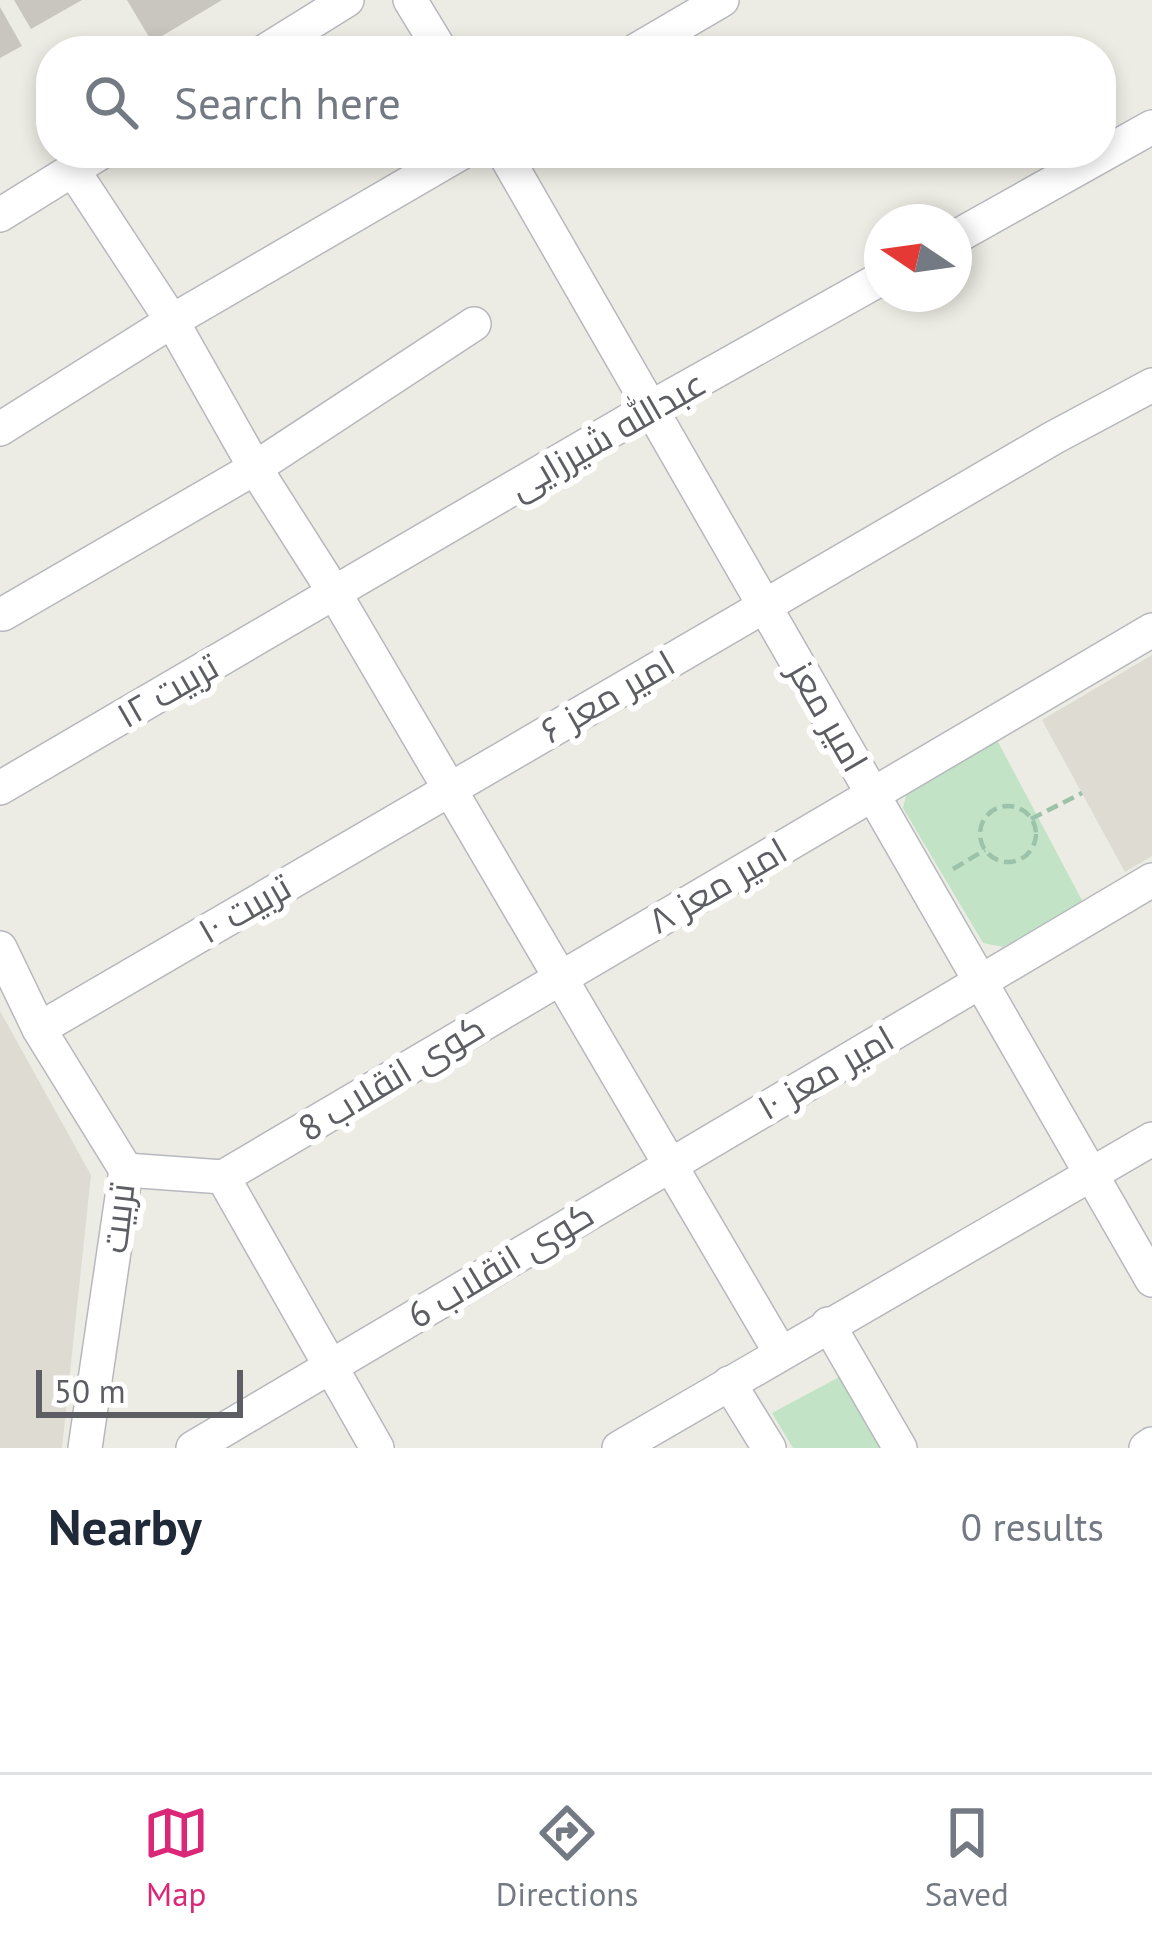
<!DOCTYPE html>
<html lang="en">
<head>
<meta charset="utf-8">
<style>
	:root { --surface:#fff; --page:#f2f2f3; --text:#1f2937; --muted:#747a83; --line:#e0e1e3; --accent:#db2777 }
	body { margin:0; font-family:"PT Sans",Cairo,sans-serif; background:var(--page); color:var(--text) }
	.compass { position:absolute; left:864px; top:204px; width:108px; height:108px; border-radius:50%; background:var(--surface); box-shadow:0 6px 18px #0003; rotate:283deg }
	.scale { position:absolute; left:36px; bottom:30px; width:207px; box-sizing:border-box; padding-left:12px; border:6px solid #5c5e63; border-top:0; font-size:33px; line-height:42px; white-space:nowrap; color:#5c5e63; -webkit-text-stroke:9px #fff; paint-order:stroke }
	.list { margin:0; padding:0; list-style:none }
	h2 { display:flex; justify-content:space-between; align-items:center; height:156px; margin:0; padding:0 48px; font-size:51px }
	h2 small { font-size:39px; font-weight:400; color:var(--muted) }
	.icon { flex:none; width:66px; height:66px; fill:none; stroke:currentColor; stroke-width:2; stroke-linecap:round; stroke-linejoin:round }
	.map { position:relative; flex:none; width:1152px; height:1448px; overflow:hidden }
	.search { position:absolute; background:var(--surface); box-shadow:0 6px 18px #0003; left:36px; right:36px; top:36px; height:132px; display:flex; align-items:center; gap:30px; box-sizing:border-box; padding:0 42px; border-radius:48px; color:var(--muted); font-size:45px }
	.sheet { height:324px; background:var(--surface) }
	nav { display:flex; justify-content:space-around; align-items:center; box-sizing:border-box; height:168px; border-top:3px solid var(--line); background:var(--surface); font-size:33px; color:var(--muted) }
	nav a { display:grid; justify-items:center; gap:6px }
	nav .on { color:var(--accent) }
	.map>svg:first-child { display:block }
	.education { fill:#dddbd2 }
	.green { fill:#c2e3c5 }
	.building { fill:#c9c6c0 }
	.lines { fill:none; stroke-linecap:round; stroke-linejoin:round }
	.minor-casing { stroke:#b6b8bd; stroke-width:36 }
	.path { stroke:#9cc3aa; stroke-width:4.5; stroke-dasharray:12 6; stroke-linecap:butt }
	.minor { stroke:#fff; stroke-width:33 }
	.labels { text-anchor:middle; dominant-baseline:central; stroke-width:12; stroke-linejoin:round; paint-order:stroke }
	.street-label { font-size:36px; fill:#5c5e63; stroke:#fff }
</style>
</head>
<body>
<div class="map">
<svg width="1152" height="1448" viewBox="0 0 1152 1448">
	<rect width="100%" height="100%" fill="#edece4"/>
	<g class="education">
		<path d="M 1152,655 L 1152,856 L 1125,872 L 1042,720 Z"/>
		<path d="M 0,1011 L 91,1175 L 62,1448 L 0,1448 Z"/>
	</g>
	<g class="green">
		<path d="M 997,740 L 1084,904 L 1003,947 L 983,943 L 903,808 L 908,788 Z"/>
		<path d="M 843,1375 L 885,1448 L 793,1448 L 772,1413 Z"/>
	</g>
	<g class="building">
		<path d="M 14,0 L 82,0 L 31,29 Z"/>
		<path d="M 127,0 L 222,0 L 152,42 Z"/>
		<path d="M 0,7 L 22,46 L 0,58 Z"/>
	</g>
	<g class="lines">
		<g class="minor-casing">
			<g id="minor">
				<path d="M 410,0 L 441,51"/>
				<path d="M 265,51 L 347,0"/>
				<path d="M 635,51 L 722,0"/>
				<path d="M 504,153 L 1152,1280"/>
				<path d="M 73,170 L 172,321 L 255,468 L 334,592 L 780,1352"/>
				<path d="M 0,215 L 100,153"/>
				<path d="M 954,238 L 1152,127"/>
				<path d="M 0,429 L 172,321 L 461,153"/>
				<path d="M 3,614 L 255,468 L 474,324"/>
				<path d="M 0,788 L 650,408 L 882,278"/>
				<path d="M 0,948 L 39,1029 L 126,1170 L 85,1448"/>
				<path d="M 39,1029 L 1053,438 L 1152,385"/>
				<path d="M 126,1170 L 223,1177"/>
				<path d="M 223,1177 L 1152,630"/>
				<path d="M 223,1177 L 377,1448"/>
				<path d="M 828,1324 L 900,1448"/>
				<path d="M 729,1383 L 769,1448"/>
				<path d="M 193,1448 L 1152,880"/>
				<path d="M 619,1448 L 1152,1139"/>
				<path d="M 1146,1448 L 1152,1444"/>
			</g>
		</g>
		<g class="path">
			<circle cx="1008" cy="834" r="28"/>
			<path d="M 1031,819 L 1082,793"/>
			<path d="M 953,869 L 985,850"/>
		</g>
		<use href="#minor" class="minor"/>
	</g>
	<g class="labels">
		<g class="street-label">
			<text transform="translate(607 434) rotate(-30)">عبدالله شیرزایی</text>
			<text transform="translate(167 690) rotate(-30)">تربیت ۱۲</text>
			<text transform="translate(607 696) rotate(-30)">امیر معز ۶</text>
			<text transform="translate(829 716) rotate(60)">امیر معز</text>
			<text transform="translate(717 885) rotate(-30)">امیر معز ۸</text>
			<text transform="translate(244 908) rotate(-30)">تربیت ۱۰</text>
			<text transform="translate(825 1072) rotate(-30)">امیر معز ۱۰</text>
			<text transform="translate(391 1077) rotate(-31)">کوی انقلاب 8</text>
			<text transform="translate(117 1218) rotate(-83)">تربیت</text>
			<text transform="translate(500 1264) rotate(-31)">کوی انقلاب 6</text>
		</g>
	</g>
</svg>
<svg class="compass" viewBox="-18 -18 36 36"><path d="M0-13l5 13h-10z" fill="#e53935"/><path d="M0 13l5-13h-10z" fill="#747a83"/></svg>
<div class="scale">50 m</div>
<div class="search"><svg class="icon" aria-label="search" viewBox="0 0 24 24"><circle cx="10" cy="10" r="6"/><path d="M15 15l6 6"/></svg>Search here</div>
</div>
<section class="sheet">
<h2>Nearby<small>0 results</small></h2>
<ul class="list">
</ul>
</section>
<nav>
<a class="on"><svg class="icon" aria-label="map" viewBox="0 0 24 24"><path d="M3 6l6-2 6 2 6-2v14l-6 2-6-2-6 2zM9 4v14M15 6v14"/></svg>Map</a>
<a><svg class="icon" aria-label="directions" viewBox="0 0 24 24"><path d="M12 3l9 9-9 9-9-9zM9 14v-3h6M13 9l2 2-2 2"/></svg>Directions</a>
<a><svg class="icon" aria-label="saved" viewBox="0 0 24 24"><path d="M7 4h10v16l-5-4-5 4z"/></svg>Saved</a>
</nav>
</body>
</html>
